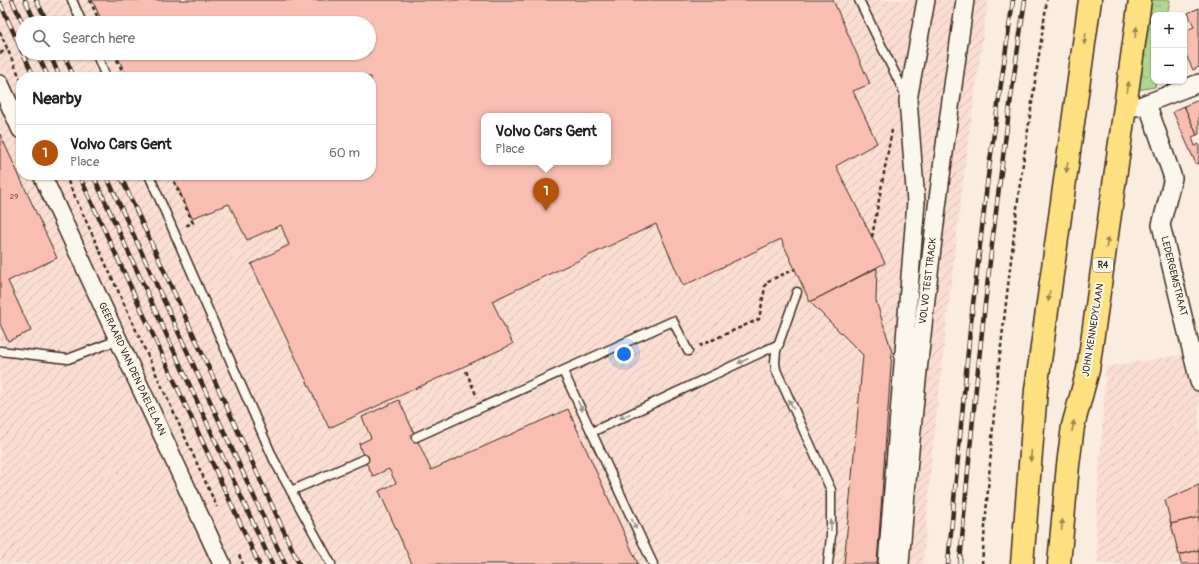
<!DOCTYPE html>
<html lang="en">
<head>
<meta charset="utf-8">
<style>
	:root { --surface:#fff; --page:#f2f2f2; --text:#222; --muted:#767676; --line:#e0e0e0; --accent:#b45309 }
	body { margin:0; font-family:Pangolin,sans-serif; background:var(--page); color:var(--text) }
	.controls { position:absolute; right:12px; top:12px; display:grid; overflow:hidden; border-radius:8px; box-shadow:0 1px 3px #0004 }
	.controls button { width:36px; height:36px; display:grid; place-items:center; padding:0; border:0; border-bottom:1px solid var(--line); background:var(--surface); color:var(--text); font:20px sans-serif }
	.you { position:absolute; left:624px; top:354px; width:14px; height:14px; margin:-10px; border:3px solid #fff; border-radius:50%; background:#1a73e8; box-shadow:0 0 0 6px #1a73e833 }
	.badge { display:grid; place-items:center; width:26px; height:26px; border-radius:50%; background:var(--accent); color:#fff; font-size:13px; font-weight:700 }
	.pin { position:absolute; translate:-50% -33px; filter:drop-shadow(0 1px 2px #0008) }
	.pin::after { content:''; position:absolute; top:21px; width:14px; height:12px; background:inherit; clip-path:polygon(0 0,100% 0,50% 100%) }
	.popup { position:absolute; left:481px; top:113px; width:130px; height:52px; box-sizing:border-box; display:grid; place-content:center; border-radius:8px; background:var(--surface); filter:drop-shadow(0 1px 3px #0005); font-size:13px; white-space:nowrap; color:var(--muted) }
	.popup b { font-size:15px; color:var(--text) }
	.popup::after { content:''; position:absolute; left:50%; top:100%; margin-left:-8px; border:8px solid transparent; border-top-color:var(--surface) }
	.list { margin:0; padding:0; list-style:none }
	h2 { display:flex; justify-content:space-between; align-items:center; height:52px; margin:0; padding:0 16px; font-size:17px }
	h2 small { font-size:13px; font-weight:400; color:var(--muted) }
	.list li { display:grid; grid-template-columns:26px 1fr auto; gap:12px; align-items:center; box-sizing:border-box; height:56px; padding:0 16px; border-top:1px solid var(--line) }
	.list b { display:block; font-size:15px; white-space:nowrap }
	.list p { margin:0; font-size:13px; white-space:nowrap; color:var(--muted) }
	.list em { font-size:13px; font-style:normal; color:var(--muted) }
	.icon { flex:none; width:22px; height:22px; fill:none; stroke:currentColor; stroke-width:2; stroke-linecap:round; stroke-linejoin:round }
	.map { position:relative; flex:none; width:1199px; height:564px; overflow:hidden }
	.search { position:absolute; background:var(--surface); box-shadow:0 1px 3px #0004; left:16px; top:16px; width:360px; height:44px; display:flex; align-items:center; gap:10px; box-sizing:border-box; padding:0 14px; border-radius:22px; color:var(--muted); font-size:15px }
	.panel { position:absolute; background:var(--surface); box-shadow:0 1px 3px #0004; left:16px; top:72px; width:360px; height:108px; border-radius:16px }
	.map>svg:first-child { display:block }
	.industrial { fill:url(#industrial-furrows); fill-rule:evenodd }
	.grass { fill:url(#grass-tufts); stroke:#768058 }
	.building { fill:#f9beb2; stroke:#3b2a1e; fill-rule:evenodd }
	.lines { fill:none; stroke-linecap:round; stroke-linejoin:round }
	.service-casing { stroke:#3b2a1e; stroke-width:11 }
	.minor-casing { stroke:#3b2a1e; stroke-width:20 }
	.trunk-casing { stroke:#3b2a1e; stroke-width:25 }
	.path { stroke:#3b2a1e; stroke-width:2.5; stroke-dasharray:4 3; stroke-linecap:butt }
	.service { stroke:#fbf7ec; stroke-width:8 }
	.minor { stroke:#fbf7ec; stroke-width:17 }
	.trunk { stroke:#fde080; stroke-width:22 }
	.rail-casing { stroke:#3b2a1e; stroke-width:4.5 }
	.rail { stroke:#fbf7ec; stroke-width:3; stroke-dasharray:9; stroke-linecap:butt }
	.oneway { fill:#9c854f }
	.oneway2 { fill:#9b9085 }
	.labels { text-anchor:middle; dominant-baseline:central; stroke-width:4; stroke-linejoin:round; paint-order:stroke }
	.number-label { font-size:8px; fill:#6a4f43 }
	.shield { fill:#fbf7ec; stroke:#75685c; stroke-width:1 }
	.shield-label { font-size:9px; font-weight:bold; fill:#3b2a1e }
	.street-label { font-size:10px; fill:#3b2a1e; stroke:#fbf7ec }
</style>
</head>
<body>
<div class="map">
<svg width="1199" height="564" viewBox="0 0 1199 564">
	<defs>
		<pattern id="industrial-furrows" width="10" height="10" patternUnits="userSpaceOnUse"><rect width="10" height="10" fill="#faded2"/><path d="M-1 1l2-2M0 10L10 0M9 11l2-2" fill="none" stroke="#d7bfb4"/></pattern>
		<pattern id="grass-tufts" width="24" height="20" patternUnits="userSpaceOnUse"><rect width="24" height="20" fill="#b0d692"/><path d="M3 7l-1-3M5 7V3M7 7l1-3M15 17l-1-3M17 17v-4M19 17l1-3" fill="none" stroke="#98b87d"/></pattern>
	</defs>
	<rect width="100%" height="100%" fill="#fbece0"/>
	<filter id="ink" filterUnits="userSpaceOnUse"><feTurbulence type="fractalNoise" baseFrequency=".025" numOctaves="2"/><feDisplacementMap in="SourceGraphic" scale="8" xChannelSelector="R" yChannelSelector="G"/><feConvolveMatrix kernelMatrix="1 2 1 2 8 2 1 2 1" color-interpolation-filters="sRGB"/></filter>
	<g filter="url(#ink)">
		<g class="industrial">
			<path d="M 0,0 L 988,0 L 965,165 L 946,328 L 932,456 L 923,564 L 0,564 ZM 23,23 L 369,23 L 369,53 L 23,53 ZM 21,77 L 371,77 L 371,175 L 21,175 ZM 484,116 L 608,116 L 608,162 L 484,162 Z"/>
			<path d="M 1199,352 L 1199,564 L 1098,564 L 1096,522 L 1106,367 Z"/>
		</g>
		<path class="grass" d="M 1151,0 L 1170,0 L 1167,15 L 1154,15 L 1154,81 L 1156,81 L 1155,87 L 1137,90 Z"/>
		<g class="building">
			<path d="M 92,0 L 833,0 L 870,84 L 853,91 L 877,143 L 836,166 L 885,263 L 810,302 L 781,239 L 683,286 L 656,224 L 492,301 L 513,344 L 329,428 L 251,264 L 289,245 L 281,225 L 247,240 L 229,204 L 192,218 L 172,175 L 371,175 L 371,77 L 127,77 L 116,53 L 369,53 L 369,23 L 103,23 ZM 484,116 L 608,116 L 608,162 L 484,162 Z"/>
			<path d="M 1199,8 L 1199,67 L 1193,70 L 1184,51 L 1184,29 L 1185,31 L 1194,27 L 1188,13 Z"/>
			<path d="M 1199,100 L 1199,134 L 1197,135 L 1184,106 Z"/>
			<path d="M 1184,106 L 1197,135 L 1192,137 L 1195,146 L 1199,144 L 1199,163 L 1196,164 L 1173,112 Z"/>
			<path d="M 0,134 L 57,258 L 8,281 L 31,331 L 8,341 L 0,324 Z"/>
			<path d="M 877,268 L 876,301 L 892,352 L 877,564 L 844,564 L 863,355 L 810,302 Z"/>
			<path d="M 399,400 L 431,470 L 568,409 L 638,564 L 412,564 L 379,491 L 396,483 L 389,469 L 373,476 L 364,459 L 359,444 L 371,438 L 362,417 Z"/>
			<path d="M 1199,485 L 1199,517 L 1171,524 L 1165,500 Z"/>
			<path d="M 1199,517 L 1199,550 L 1179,555 L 1171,524 Z"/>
			<path d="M 1199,550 L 1199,564 L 1181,564 L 1179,555 Z"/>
		</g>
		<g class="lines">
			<g class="service-casing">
				<g id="service">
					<path d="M 72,0 L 82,23"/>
					<path d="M 859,0 L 906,96"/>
					<path d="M 96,53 L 106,77"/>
					<path d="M 149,175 L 274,460 L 331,564"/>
					<path d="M 797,292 L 776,351 L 775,362 L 776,370 L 831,490 L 831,536 L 828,564"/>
					<path d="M 0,351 L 68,359 L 118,340"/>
					<path d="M 563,371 L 653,564"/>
					<path d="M 592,432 L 779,344"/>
					<path d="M 416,437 L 673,321 L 688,351"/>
					<path d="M 291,491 L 364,459"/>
				</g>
			</g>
			<g class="minor-casing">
				<g id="minor">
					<path d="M 0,84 L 21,130"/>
					<path d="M 1147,103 L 1173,178 L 1161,225 L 1199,382"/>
					<path d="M 1137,107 L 1199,83"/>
					<path d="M 42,175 L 222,564"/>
					<path d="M 887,564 L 916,202 L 908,100 L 926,0"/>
					<path d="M 900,564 C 915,375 938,187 965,0"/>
				</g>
			</g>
			<g class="trunk-casing">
				<g id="trunk">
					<path d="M 1022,564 L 1036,390 L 1090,0"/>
					<path d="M 1059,564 L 1068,465 L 1073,426 L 1088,370 L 1140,0"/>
				</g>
			</g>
			<g class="path">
				<path d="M 90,0 L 100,23"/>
				<path d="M 0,32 L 21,80"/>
				<path d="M 0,53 L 7,50"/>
				<path d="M 114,53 L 125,77"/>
				<path d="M 65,175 L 217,507"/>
				<path d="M 171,175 L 193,223 L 185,226"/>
				<path d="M 872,237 L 892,130"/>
				<path d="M 699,346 L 759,319 L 766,282 L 795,269"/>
				<path d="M 466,371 L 477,397"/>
				<path d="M 239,555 L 243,564"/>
				<path d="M 982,564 L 996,389 L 1019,191 L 1047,0"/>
			</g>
			<use href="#service" class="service"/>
			<use href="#minor" class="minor"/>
			<use href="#trunk" class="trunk"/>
			<g class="rail-casing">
				<g id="rail">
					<path d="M 12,0 L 23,24"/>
					<path d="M 25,0 L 36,23"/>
					<path d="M 36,0 L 48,23"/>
					<path d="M 0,3 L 34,77"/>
					<path d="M 37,53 L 48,77"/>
					<path d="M 49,53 L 60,77"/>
					<path d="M 63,53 L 74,77"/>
					<path d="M 79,175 L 259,564"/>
					<path d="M 93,175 L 272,564"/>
					<path d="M 106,175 L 285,564"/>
					<path d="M 120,175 L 299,564"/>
					<path d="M 948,564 L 970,330 L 989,168 L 1013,0"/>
					<path d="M 960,564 C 975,375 997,187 1025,0"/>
				</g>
			</g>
			<use href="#rail" class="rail"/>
		</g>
		<defs><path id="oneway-solid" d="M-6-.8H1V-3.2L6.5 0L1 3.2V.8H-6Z"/></defs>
		<g class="oneway">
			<use href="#oneway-solid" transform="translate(1136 32) rotate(-82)"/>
			<use href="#oneway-solid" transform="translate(1085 39) rotate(98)"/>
			<use href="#oneway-solid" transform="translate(1128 87) rotate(-82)"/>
			<use href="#oneway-solid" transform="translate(1067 167) rotate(98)"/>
			<use href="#oneway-solid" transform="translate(1107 243) rotate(-82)"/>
			<use href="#oneway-solid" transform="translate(1049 296) rotate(98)"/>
			<use href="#oneway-solid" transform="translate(1073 426) rotate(-79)"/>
			<use href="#oneway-solid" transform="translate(1031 456) rotate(94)"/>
			<use href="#oneway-solid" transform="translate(1062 525) rotate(-85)"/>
		</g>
		<g class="oneway2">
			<use href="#oneway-solid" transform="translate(743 361) rotate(155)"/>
			<use href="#oneway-solid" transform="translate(791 404) rotate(-116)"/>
			<use href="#oneway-solid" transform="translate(580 406) rotate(65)"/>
			<use href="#oneway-solid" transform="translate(625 416) rotate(155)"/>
			<use href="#oneway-solid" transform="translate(634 524) rotate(65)"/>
			<use href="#oneway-solid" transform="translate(831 525) rotate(-90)"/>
		</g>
	</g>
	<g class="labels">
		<g class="number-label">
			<text x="14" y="196">29</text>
		</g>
		<rect class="shield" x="1093" y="258" width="20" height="14" rx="3"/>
		<g class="shield-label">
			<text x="1103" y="265">R4</text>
		</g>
		<g class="street-label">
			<text transform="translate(1174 276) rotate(76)">LEDERGEMSTRAAT</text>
			<text transform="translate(928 281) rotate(-83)">VOLVO TEST TRACK</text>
			<text transform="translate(1093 330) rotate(-81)">JOHN KENNEDYLAAN</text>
			<text transform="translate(132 369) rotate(65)">GEERAARD VAN DEN DAELELAAN</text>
		</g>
	</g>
</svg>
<div class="controls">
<button>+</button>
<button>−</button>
</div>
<div class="you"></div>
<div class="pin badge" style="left:546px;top:211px">1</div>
<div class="popup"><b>Volvo Cars Gent</b>Place</div>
<div class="search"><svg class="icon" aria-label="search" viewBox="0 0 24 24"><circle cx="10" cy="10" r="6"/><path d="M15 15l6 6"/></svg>Search here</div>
<section class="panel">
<h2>Nearby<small></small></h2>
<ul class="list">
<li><span class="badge">1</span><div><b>Volvo Cars Gent</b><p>Place</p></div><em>60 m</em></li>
</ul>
</section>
</div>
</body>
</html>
